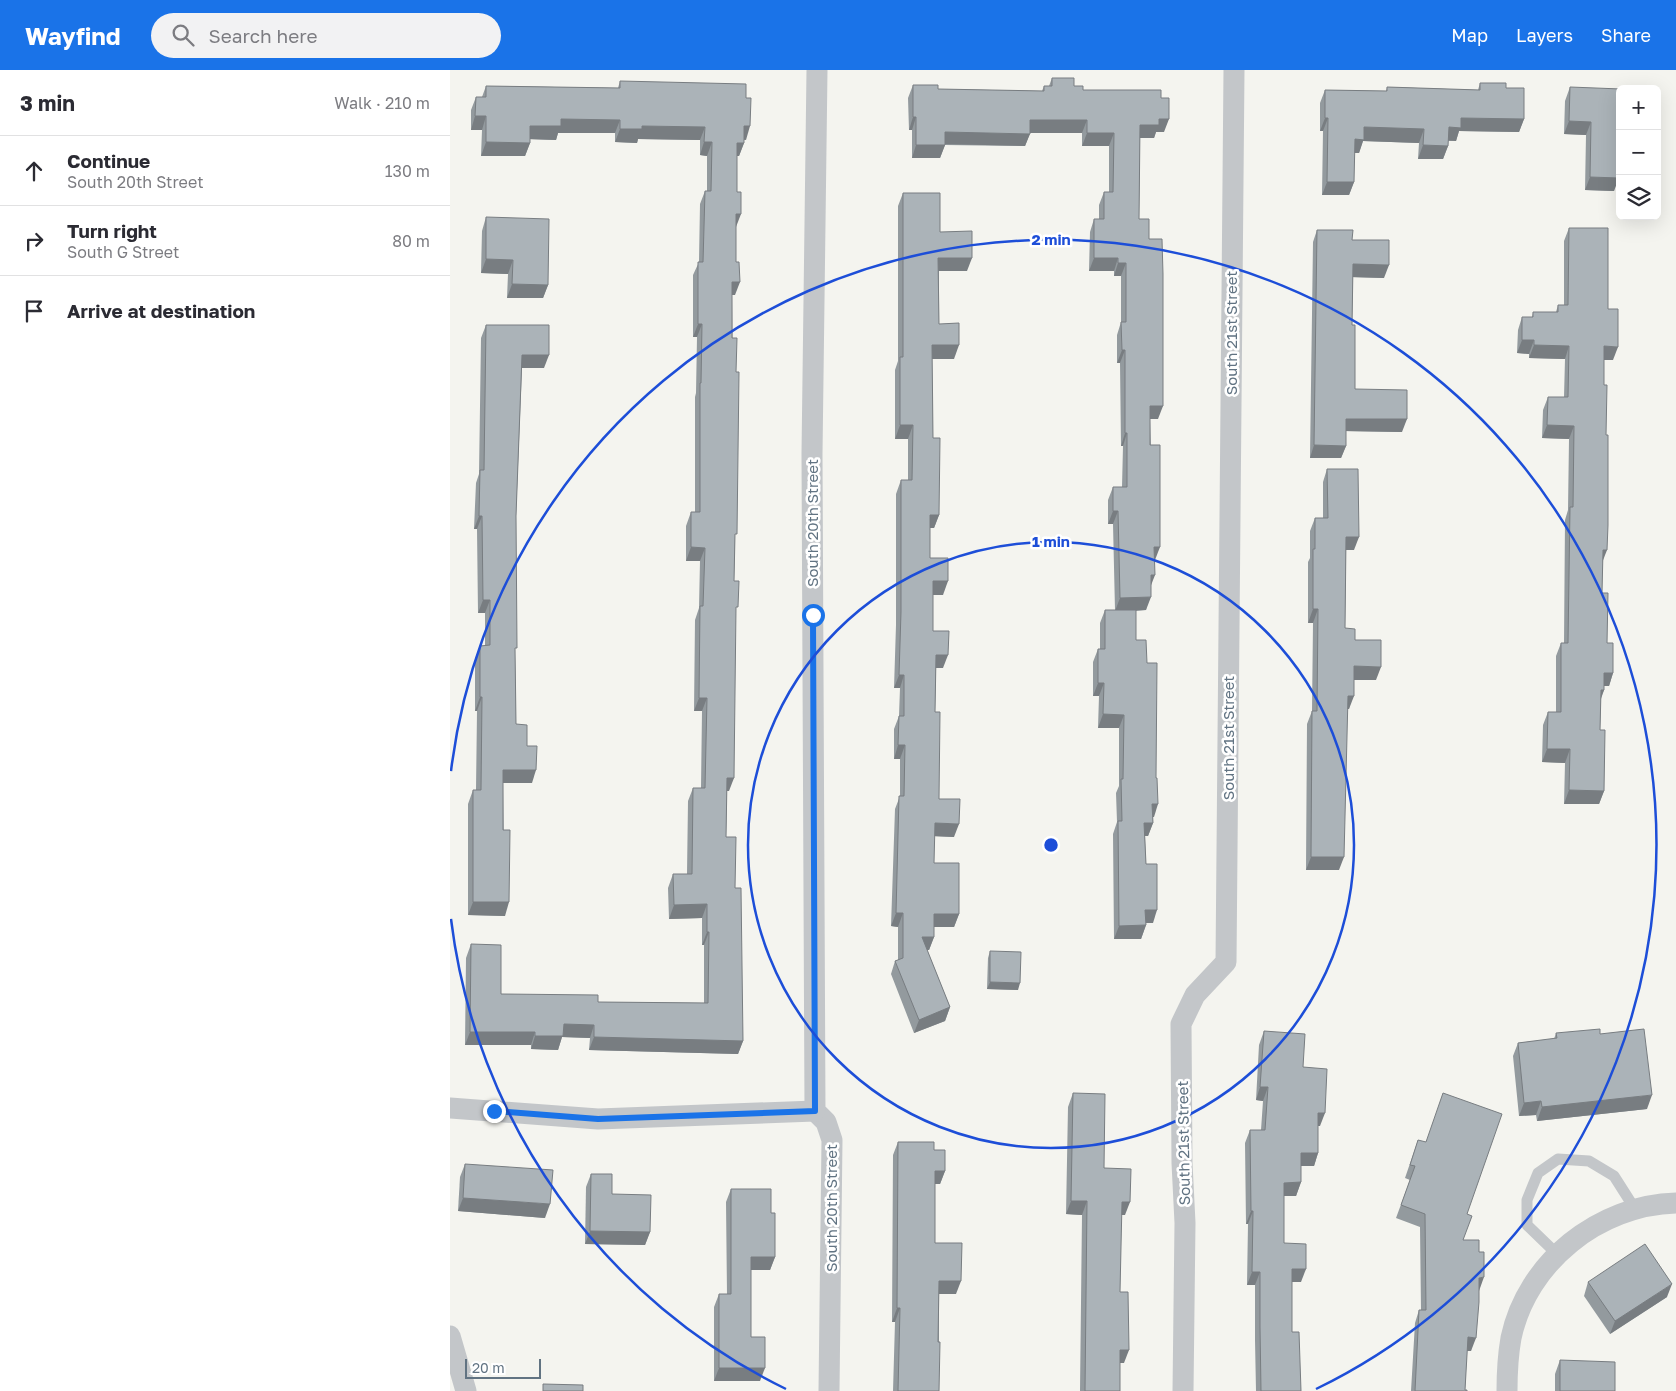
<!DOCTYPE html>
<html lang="en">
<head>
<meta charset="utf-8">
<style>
	:root { --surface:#fff; --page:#f2f2f3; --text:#2b2b33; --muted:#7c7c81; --line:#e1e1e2; --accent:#1a73e8 }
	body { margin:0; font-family:"Golos Text",sans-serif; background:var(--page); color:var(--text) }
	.controls { position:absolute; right:15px; top:15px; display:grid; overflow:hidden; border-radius:8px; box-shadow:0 5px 20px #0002 }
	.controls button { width:45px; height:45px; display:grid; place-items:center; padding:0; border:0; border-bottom:1px solid var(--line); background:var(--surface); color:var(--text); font:25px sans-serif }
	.scale { position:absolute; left:15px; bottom:12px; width:76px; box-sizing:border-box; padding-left:5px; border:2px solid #617382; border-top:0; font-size:14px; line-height:18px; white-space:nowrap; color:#617382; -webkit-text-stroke:4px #fff; paint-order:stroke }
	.stop { position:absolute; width:15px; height:15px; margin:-11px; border:4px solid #1a73e8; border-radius:50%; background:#fff }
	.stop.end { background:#1a73e8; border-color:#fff; box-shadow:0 1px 5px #0008 }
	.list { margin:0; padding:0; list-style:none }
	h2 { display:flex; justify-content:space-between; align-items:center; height:65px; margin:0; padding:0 20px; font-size:21px }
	h2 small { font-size:16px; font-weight:400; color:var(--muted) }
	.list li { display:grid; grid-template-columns:32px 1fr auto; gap:15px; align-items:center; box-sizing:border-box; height:70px; padding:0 20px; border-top:1px solid var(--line) }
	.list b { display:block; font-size:19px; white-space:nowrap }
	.list p { margin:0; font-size:16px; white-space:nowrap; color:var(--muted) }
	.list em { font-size:16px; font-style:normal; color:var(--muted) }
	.icon { flex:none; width:28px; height:28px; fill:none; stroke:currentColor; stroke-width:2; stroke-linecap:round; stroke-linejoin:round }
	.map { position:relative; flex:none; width:1226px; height:1321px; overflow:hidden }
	header { display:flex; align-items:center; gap:30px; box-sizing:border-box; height:70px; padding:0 25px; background:var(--accent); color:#fff }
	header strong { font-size:24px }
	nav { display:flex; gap:28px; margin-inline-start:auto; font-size:18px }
	.search { width:350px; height:45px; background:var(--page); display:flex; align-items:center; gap:12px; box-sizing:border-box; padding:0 18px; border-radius:28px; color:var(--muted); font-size:19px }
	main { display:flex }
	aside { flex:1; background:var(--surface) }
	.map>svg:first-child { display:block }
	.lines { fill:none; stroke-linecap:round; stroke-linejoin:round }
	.lane { stroke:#c3c6c9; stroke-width:11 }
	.street { stroke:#c3c6c9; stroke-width:21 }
	.wall { fill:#939a9e }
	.shaded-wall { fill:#787d81 }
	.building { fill:#abb3b8; stroke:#787d81 }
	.route { stroke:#1a73e8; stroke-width:6 }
	.ring { fill:none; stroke:#1d4ed8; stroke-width:2.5 }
	.labels { text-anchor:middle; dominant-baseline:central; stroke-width:5; stroke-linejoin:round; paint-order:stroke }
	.street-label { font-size:15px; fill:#617382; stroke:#fff }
	.centre { fill:#1d4ed8; stroke:#fff; stroke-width:2.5 }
	.ring-label { font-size:15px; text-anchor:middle; font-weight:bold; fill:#1d4ed8; stroke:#fff; stroke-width:5; stroke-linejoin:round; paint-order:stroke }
</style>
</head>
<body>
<header>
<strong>Wayfind</strong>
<div class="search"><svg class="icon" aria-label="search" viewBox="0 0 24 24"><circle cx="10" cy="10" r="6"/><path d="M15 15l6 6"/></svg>Search here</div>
<nav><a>Map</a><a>Layers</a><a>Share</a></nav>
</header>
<main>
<aside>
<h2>3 min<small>Walk · 210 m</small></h2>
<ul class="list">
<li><svg class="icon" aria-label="ahead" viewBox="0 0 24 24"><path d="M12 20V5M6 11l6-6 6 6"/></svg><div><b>Continue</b><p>South 20th Street</p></div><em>130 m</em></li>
<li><svg class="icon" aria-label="right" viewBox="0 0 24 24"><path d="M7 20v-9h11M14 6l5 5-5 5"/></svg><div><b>Turn right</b><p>South G Street</p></div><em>80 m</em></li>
<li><svg class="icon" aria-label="arrive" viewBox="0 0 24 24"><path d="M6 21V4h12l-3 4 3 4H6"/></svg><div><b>Arrive at destination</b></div></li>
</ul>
</aside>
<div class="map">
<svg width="1226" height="1321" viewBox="0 0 1226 1321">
	<rect width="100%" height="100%" fill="#f4f4ef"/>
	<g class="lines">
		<path class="lane" d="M 1107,1184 L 1077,1155 L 1077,1130 L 1088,1103 L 1108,1089 L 1139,1091 L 1164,1106 L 1185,1139"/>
		<g class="street">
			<path d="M 367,0 L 362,384 L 365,1041 L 376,1052 L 382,1070 L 379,1321"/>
			<path d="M 0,1038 L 148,1049 L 365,1041"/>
			<path d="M 0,1266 L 16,1321"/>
			<path d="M 733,1321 L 735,1153 L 732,1093 L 731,954 L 745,925 L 776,892 L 784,0"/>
			<path d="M 1057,1321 C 1057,1304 1058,1285 1061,1268 C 1077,1192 1149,1135 1226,1133"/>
		</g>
	</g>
	<g class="wall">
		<path d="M 602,8 L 633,20 L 711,28 L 714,62 L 706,62 L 704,68 L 690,68 L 689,149 L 699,169 L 708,349 L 700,349 L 705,490 L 696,540 L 686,541 L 686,570 L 697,593 L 704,747 L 703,747 L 703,753 L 698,766 L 695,766 L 696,794 L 703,853 L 696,853 L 696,855 L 691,869 L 664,869 L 663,764 L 667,752 L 666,723 L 669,716 L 669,658 L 648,658 L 649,626 L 643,626 L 643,592 L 648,579 L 650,579 L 650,553 L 655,540 L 665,540 L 663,454 L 658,454 L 658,430 L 663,417 L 672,417 L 673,376 L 671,376 L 670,293 L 667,293 L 667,265 L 671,252 L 671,206 L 664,206 L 664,201 L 639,201 L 640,162 L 644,149 L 649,149 L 649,135 L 654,122 L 659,122 L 659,76 L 632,76 L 632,63 L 580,63 L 575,76 L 495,75 L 490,88 L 462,88 L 462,60 L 459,60 L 458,28 L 463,15 L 488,19 L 592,21 L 594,16 L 599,16 Z"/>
		<path d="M 170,11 L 296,70 L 294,70 L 294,73 L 289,86 L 287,86 L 285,225 L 282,225 L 285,472 L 284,511 L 285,544 L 279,721 L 277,721 L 276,767 L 285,818 L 293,971 L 288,984 L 139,980 L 140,968 L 112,967 L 108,980 L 81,979 L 81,975 L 15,975 L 16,888 L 21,874 L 51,924 L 148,932 L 254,933 L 254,875 L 252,875 L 252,848 L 219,849 L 218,818 L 223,804 L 237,804 L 238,731 L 243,718 L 251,718 L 252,641 L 244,641 L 245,550 L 249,538 L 250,491 L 236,491 L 236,456 L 241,442 L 245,442 L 245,327 L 246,323 L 247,267 L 243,267 L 243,205 L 249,192 L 250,134 L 255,121 L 257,121 L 257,86 L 250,85 L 250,70 L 188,69 L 187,73 L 165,72 L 165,63 L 108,63 L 106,70 L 80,69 L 80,73 L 75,86 L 31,86 L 32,60 L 21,60 L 21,40 L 26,27 L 32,27 L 36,16 L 168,18 Z"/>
		<path d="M 1030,13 L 1056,18 L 1074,49 L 1069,62 L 1009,61 L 1006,71 L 998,71 L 998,76 L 993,89 L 968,89 L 969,73 L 913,71 L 909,83 L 904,83 L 904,112 L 899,125 L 872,125 L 873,61 L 870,61 L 870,33 L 875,20 L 936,21 L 937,17 L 1028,20 Z"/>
		<path d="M 1120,17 L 1169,85 L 1164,121 L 1135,120 L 1136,65 L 1114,64 L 1115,31 Z"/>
		<path d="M 453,123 L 490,162 L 517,201 L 489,201 L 489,254 L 504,289 L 482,289 L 483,368 L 489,445 L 484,458 L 480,458 L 480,488 L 493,525 L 483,525 L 483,561 L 493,598 L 486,598 L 485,642 L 489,729 L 504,767 L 484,766 L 484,793 L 509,844 L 504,857 L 484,857 L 484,867 L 479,880 L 477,880 L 500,937 L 495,951 L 464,963 L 441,904 L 445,891 L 448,890 L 448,857 L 441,856 L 445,739 L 450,726 L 450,689 L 444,689 L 444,659 L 449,646 L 450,618 L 444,618 L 446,555 L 446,424 L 451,410 L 458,410 L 458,369 L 445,369 L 445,300 L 448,291 L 448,136 Z"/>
		<path d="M 36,147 L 98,215 L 93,228 L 57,228 L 58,204 L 31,203 L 32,161 Z"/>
		<path d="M 1119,158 L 1158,239 L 1163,290 L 1154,290 L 1152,523 L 1157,573 L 1163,603 L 1159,616 L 1154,616 L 1154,620 L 1151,629 L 1150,660 L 1154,721 L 1149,734 L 1114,734 L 1115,693 L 1092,692 L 1093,655 L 1098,642 L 1106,642 L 1106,586 L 1111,573 L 1114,573 L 1115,450 L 1118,440 L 1119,369 L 1092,368 L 1093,340 L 1098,327 L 1114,327 L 1115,289 L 1079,288 L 1079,284 L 1067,283 L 1068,260 L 1072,247 L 1082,247 L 1083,242 L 1106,242 L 1108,235 L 1114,235 L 1114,171 Z"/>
		<path d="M 867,160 L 902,170 L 934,208 L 903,207 L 902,255 L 905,319 L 952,362 L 896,361 L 896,376 L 891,388 L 860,388 L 863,172 Z"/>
		<path d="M 36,255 L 94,298 L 72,298 L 66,446 L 65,584 L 66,654 L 77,676 L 82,713 L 53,713 L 55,846 L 18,845 L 18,734 L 23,720 L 26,720 L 27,641 L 25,641 L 25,589 L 30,576 L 35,576 L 35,543 L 28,543 L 27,459 L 24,459 L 26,413 L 29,404 L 31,268 Z"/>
		<path d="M 877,399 L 904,480 L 896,480 L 895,558 L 905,570 L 926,610 L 904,610 L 899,639 L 897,639 L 889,800 L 856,800 L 857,654 L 862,641 L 863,553 L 858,553 L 858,492 L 860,488 L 860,461 L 865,448 L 873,448 L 873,412 Z"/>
		<path d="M 540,881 L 568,920 L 537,919 L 538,888 Z"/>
		<path d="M 814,961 L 853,997 L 870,1056 L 868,1056 L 868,1083 L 864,1096 L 851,1096 L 851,1112 L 846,1126 L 834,1126 L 834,1173 L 851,1212 L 842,1212 L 842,1262 L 851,1321 L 806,1321 L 805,1270 L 805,1215 L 797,1215 L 798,1154 L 796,1154 L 795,1073 L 800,1060 L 811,1060 L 813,1031 L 806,1030 L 809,975 Z"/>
		<path d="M 1106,963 L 1150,964 L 1197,1039 L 1087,1051 L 1086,1045 L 1069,1046 L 1063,986 L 1068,973 L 1104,969 Z"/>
		<path d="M 623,1023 L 654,1098 L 675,1145 L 671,1145 L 670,1222 L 674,1293 L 670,1293 L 670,1321 L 630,1321 L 632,1145 L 616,1144 L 618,1037 Z"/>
		<path d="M 968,1070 L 1017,1144 L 1013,1170 L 1029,1221 L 1021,1281 L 1017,1281 L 1015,1320 L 961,1321 L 965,1253 L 969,1240 L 971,1240 L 970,1157 L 946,1148 L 960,1110 L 955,1108 Z"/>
		<path d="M 448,1072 L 484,1080 L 495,1101 L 490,1114 L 485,1114 L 485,1173 L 506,1224 L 489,1224 L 489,1321 L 443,1321 L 445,1252 L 442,1252 L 443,1085 Z"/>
		<path d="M 15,1094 L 95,1148 L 8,1141 L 10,1107 Z"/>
		<path d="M 141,1104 L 200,1162 L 195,1175 L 135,1174 L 136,1117 Z"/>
		<path d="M 281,1119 L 321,1143 L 325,1187 L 320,1200 L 301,1200 L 301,1267 L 310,1311 L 264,1311 L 264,1237 L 269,1224 L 277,1224 L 276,1132 Z"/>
		<path d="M 1138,1212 L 1217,1227 L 1160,1264 L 1134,1226 Z"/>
		<path d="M 1110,1290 L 1165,1321 L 1105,1321 L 1105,1304 Z"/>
	</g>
	<g class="shaded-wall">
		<path d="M 25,46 L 36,46 L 32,60 L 21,60 Z"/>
		<path d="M 463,47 L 466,47 L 462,60 L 459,60 Z"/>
		<path d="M 875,48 L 878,48 L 873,61 L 870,61 Z"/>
		<path d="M 1011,48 L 1074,49 L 1069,62 L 1009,61 L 1006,71 L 994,70 L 999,57 Z"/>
		<path d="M 111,49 L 170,50 L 165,63 L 108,63 L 106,70 L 75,69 L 80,56 Z"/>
		<path d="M 709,49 L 719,49 L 714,62 L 706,62 L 704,68 L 686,68 L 690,55 Z"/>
		<path d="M 580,50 L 637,50 L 632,63 L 575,63 Z"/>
		<path d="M 1119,51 L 1141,52 L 1136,65 L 1114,64 Z"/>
		<path d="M 192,56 L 255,57 L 250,70 L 188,69 L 187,73 L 165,72 L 170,59 Z"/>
		<path d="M 294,56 L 300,56 L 296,70 L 289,69 Z"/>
		<path d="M 914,57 L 974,59 L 969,73 L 913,71 L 909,83 L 900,83 L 905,69 Z"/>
		<path d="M 495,62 L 580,64 L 575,76 L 490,74 Z"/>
		<path d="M 637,63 L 664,63 L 659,76 L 632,76 Z"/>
		<path d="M 36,72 L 80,73 L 75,86 L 31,86 Z"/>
		<path d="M 254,72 L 262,72 L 257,86 L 250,85 Z"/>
		<path d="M 287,73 L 294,73 L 289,86 L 283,86 Z"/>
		<path d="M 466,75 L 495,75 L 490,88 L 462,88 Z"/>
		<path d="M 973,75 L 998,76 L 993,89 L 968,89 Z"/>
		<path d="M 1140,107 L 1169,108 L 1164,121 L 1135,120 Z"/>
		<path d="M 877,112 L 904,112 L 899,125 L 872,125 Z"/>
		<path d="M 286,144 L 291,144 L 286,157 Z"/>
		<path d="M 488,188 L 522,188 L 517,201 L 484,201 Z"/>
		<path d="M 644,188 L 668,188 L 664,201 L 639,201 Z"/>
		<path d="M 36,189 L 63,190 L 58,204 L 31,203 Z"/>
		<path d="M 668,193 L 676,193 L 671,206 L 664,206 Z"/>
		<path d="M 903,194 L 939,195 L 934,208 L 898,207 Z"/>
		<path d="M 282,212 L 290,212 L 285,225 L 277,225 Z"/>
		<path d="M 62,214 L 98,215 L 93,228 L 57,228 Z"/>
		<path d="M 248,254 L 252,254 L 247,267 L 243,267 Z"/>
		<path d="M 1072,270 L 1084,270 L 1079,284 L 1067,283 Z"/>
		<path d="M 482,275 L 509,275 L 504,289 L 477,289 Z"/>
		<path d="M 1084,275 L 1119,276 L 1115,289 L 1079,288 Z"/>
		<path d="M 1154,276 L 1168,277 L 1163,290 L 1149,290 Z"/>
		<path d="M 672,280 L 675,280 L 670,293 L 667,293 Z"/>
		<path d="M 72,285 L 99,285 L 94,298 L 68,298 Z"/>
		<path d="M 700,336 L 713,336 L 708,349 L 695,349 Z"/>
		<path d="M 896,349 L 957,349 L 952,362 L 891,361 Z"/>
		<path d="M 450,355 L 463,355 L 458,369 L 445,369 Z"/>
		<path d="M 1097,355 L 1124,356 L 1119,369 L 1092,368 Z"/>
		<path d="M 675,363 L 677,363 L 673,376 L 671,376 Z"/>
		<path d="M 864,375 L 896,376 L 891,388 L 860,388 Z"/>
		<path d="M 663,441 L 668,441 L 663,454 L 658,454 Z"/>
		<path d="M 480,445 L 489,445 L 484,458 L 475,458 Z"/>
		<path d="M 29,446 L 32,446 L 27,459 L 24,459 Z"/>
		<path d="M 896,467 L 909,467 L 904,480 L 891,480 Z"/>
		<path d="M 241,477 L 255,478 L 250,491 L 236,491 Z"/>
		<path d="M 704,477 L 710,477 L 705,490 L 699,490 Z"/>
		<path d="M 1153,480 L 1157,480 L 1152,493 Z"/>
		<path d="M 701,505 L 705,505 L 700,518 Z"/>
		<path d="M 483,511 L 498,511 L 493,525 L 478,525 Z"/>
		<path d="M 701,527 L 696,540 L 665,541 L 670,528 Z"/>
		<path d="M 33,530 L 40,530 L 35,543 L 28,543 Z"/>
		<path d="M 863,539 L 868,539 L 863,553 L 858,553 Z"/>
		<path d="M 486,585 L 498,585 L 493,598 L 481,598 Z"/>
		<path d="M 904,596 L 931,597 L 926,610 L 899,610 Z"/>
		<path d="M 1154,603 L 1163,603 L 1159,616 L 1149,616 Z"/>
		<path d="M 449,605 L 454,605 L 450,618 L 444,618 Z"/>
		<path d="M 648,613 L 654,613 L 649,626 L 643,626 Z"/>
		<path d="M 1151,620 L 1154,620 L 1149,633 Z"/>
		<path d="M 898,626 L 904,626 L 899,639 L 893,639 Z"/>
		<path d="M 30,627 L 32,627 L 27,641 L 25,641 Z"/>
		<path d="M 249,628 L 257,628 L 252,641 L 244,641 Z"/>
		<path d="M 653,644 L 674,645 L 669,658 L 648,658 Z"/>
		<path d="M 448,675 L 455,675 L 450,689 L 444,689 Z"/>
		<path d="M 1097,679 L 1120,679 L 1115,693 L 1092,692 Z"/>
		<path d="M 53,700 L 86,700 L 82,713 L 48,713 Z"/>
		<path d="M 277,708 L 284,708 L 279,721 L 273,721 Z"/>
		<path d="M 1119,720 L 1154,721 L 1149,734 L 1114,734 Z"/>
		<path d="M 702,734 L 708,734 L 704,747 L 697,747 Z"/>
		<path d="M 485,753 L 509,754 L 504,767 L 480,766 Z"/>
		<path d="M 694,753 L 703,753 L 698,766 L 690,766 Z"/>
		<path d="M 861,787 L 894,787 L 889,800 L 856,800 Z"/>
		<path d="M 23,832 L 59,832 L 55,846 L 18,845 Z"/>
		<path d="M 257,834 L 252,848 L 219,849 L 224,835 Z"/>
		<path d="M 695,840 L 707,840 L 703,853 L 691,853 Z"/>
		<path d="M 446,843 L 453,843 L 448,857 L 441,856 Z"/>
		<path d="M 484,844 L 509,844 L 504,857 L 479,857 Z"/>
		<path d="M 696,855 L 691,869 L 664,869 L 669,856 Z"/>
		<path d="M 257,862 L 259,862 L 254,875 L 252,875 Z"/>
		<path d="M 472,867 L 484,867 L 479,880 L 467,880 Z"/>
		<path d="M 540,912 L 570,913 L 568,920 L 537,919 Z"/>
		<path d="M 500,937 L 495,951 L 464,963 L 469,950 Z"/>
		<path d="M 114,954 L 144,955 L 140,968 L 112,967 L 108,980 L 81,979 L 85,966 Z"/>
		<path d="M 20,962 L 85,962 L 81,975 L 15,975 Z"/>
		<path d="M 144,967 L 293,971 L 288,984 L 139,980 Z"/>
		<path d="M 810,1017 L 818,1017 L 813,1031 L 806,1030 Z"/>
		<path d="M 1202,1025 L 1197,1039 L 1087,1051 L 1092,1037 Z"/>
		<path d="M 1091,1031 L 1086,1045 L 1069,1046 L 1074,1033 Z"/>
		<path d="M 868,1043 L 875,1043 L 870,1056 L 864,1056 Z"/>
		<path d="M 851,1083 L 868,1083 L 864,1096 L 846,1096 Z"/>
		<path d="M 485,1101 L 495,1101 L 490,1114 L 480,1114 Z"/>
		<path d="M 851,1112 L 846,1126 L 829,1126 L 834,1113 Z"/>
		<path d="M 13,1128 L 100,1134 L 95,1148 L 8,1141 Z"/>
		<path d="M 621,1131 L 637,1131 L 632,1145 L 616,1144 Z"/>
		<path d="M 672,1132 L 680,1132 L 675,1145 L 667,1145 Z"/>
		<path d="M 801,1141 L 803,1141 L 798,1154 L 796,1154 Z"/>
		<path d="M 140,1161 L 200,1162 L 195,1175 L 135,1174 Z"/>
		<path d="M 301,1187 L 325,1187 L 320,1200 L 297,1200 Z"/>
		<path d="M 842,1199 L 856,1199 L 851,1212 L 837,1212 Z"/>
		<path d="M 802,1202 L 810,1202 L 805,1215 L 797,1215 Z"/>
		<path d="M 1034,1207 L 1029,1221 L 1029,1208 Z"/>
		<path d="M 489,1211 L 511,1211 L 506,1224 L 484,1224 Z"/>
		<path d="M 1222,1214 L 1217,1227 L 1160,1264 L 1165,1251 Z"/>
		<path d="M 447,1238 L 450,1238 L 445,1252 L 442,1252 Z"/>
		<path d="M 1018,1267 L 1026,1268 L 1021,1281 L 1013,1281 Z"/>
		<path d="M 670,1280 L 679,1280 L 674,1293 L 665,1293 Z"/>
		<path d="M 269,1298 L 315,1298 L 310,1311 L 264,1311 Z"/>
	</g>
	<g class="building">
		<path d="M 602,8 L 624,8 L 624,16 L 633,16 L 633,20 L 711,20 L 711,28 L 719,28 L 719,49 L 709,49 L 709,55 L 690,55 L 689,149 L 699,149 L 699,169 L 712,169 L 713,204 L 713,336 L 700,336 L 700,375 L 710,375 L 710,477 L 704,477 L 705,505 L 701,505 L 701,527 L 670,528 L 668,441 L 663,441 L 663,417 L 677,417 L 677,363 L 675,363 L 675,280 L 672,280 L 671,252 L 676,252 L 676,193 L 668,193 L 668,188 L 644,188 L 644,149 L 654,149 L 654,122 L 663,122 L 664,63 L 637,63 L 637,50 L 580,50 L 580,64 L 495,62 L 495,75 L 466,75 L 466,47 L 463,47 L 463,15 L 488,15 L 488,19 L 594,21 L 594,16 L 602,16 Z"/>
		<path d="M 170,11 L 296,14 L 296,28 L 301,28 L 300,56 L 294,56 L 294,73 L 287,73 L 287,122 L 291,122 L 291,144 L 286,144 L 286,192 L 289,192 L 290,212 L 282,212 L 282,268 L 287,268 L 286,302 L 289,302 L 287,464 L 285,464 L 284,511 L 289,511 L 288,537 L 286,537 L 284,708 L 277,708 L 276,767 L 286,767 L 285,818 L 291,818 L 293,971 L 144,967 L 144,955 L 114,954 L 113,966 L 85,966 L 85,962 L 20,962 L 21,874 L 51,875 L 51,924 L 148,925 L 148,932 L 258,933 L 259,862 L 257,862 L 257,834 L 224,835 L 223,804 L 242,804 L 243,718 L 255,718 L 257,628 L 249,628 L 250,536 L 253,536 L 255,478 L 241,477 L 241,442 L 250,442 L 250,313 L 251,313 L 252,254 L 248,254 L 248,192 L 253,192 L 255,121 L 261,121 L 262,72 L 254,72 L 255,57 L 192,56 L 192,59 L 170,59 L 170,50 L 111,49 L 111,56 L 80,56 L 80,73 L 36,72 L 36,46 L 25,46 L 26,27 L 36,27 L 36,16 L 170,18 Z"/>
		<path d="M 1030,13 L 1056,13 L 1056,18 L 1074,18 L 1074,49 L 1011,48 L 1011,58 L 999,57 L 998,76 L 973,75 L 974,59 L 914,57 L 914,70 L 905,69 L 904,112 L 877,112 L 878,48 L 875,48 L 875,20 L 937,21 L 937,17 L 1030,20 Z"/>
		<path d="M 1120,17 L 1171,19 L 1170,19 L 1169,108 L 1140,107 L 1141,52 L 1119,51 Z"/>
		<path d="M 453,123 L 490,123 L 490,162 L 522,161 L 522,188 L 488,188 L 489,254 L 509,253 L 509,275 L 482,275 L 483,368 L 490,368 L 489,445 L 480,445 L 480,488 L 498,488 L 498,511 L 483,511 L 483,561 L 499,561 L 498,585 L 486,585 L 485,642 L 490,642 L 489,729 L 510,729 L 509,754 L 485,753 L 484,793 L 509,793 L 509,844 L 484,844 L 484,867 L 472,867 L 500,937 L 469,950 L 445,891 L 453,888 L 453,843 L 446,843 L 449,726 L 454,726 L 455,675 L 448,675 L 449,646 L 454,646 L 454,605 L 449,605 L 451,542 L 451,410 L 462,410 L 463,355 L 450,355 L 450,287 L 453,287 Z"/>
		<path d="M 36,147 L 99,149 L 98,215 L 62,214 L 63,190 L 36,189 Z"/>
		<path d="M 1119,158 L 1158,158 L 1158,239 L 1168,239 L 1168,277 L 1154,276 L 1154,315 L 1157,315 L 1156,365 L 1158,365 L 1158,455 L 1157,480 L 1153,480 L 1152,523 L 1158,523 L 1157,573 L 1163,573 L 1163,603 L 1154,603 L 1154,620 L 1151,620 L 1150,660 L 1155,660 L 1154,721 L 1119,720 L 1120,679 L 1097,679 L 1098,642 L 1111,642 L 1111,573 L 1118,573 L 1120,437 L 1123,437 L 1124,356 L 1097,355 L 1098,327 L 1118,327 L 1119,276 L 1084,275 L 1084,270 L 1072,270 L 1072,247 L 1083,247 L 1083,242 L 1108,242 L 1108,235 L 1118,235 Z"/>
		<path d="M 867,160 L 903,160 L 902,170 L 939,170 L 939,195 L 903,194 L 902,255 L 905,255 L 905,319 L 957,320 L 957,349 L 896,349 L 896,376 L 864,375 Z"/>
		<path d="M 36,255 L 99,255 L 99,285 L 72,285 L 66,446 L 67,578 L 65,578 L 66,654 L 77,655 L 77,676 L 87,676 L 86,700 L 53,700 L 53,760 L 60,760 L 59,832 L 23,832 L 23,720 L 31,720 L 32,627 L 30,627 L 30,576 L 40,575 L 40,530 L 33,530 L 32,446 L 29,446 L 30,400 L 34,400 Z"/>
		<path d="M 877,399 L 908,399 L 909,467 L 896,467 L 895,558 L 905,559 L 905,570 L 931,570 L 931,597 L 904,596 L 904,626 L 898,626 L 894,787 L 861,787 L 862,641 L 867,641 L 868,539 L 863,539 L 863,479 L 865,479 L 865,448 L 878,448 Z"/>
		<path d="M 655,540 L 686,540 L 686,570 L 696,570 L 697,593 L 707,593 L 706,708 L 707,708 L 708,734 L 702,734 L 703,753 L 694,753 L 696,794 L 707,794 L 707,840 L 695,840 L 696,855 L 669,856 L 668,751 L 672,751 L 671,709 L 673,709 L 674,645 L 653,644 L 654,613 L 648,613 L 648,579 L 655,579 Z"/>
		<path d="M 540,881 L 571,882 L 570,913 L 540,912 Z"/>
		<path d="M 1150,959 L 1150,964 L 1194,959 L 1202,1025 L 1092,1037 L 1091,1031 L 1074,1033 L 1068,973 L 1107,968 L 1106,963 Z"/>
		<path d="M 814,961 L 855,964 L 853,997 L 877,999 L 875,1043 L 868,1043 L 868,1083 L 851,1083 L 851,1112 L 834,1113 L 834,1173 L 856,1174 L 856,1199 L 842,1199 L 842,1262 L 849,1262 L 851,1321 L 811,1321 L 810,1257 L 810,1202 L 802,1202 L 803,1141 L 801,1141 L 800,1060 L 815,1060 L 818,1017 L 810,1017 Z"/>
		<path d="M 623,1023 L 655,1024 L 654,1098 L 681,1099 L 680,1132 L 672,1132 L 670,1222 L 678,1222 L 679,1280 L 670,1280 L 670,1321 L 635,1321 L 637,1131 L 621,1131 Z"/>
		<path d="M 993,1023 L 1052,1044 L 1017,1144 L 1022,1146 L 1013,1170 L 1029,1170 L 1029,1182 L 1034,1182 L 1034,1207 L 1029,1208 L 1029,1232 L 1026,1268 L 1018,1267 L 1015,1320 L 1017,1320 L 1017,1321 L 965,1321 L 969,1240 L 976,1240 L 975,1144 L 951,1135 L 965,1096 L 960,1095 L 968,1070 L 976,1072 Z"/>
		<path d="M 448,1072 L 484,1072 L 484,1080 L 495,1080 L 495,1101 L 485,1101 L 485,1173 L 512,1173 L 511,1211 L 489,1211 L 488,1272 L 490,1272 L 489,1321 L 448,1321 L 450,1238 L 447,1238 Z"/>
		<path d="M 15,1094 L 103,1100 L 100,1134 L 13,1128 Z"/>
		<path d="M 141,1104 L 162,1104 L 162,1124 L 201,1125 L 200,1162 L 140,1161 Z"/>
		<path d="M 281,1119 L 321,1119 L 321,1143 L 325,1143 L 325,1187 L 301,1187 L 301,1267 L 315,1267 L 315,1298 L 269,1298 L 269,1224 L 281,1224 Z"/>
		<path d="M 1195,1174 L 1222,1214 L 1165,1251 L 1138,1212 Z"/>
		<path d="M 1110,1290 L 1165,1292 L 1165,1321 L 1110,1321 Z"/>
		<path d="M 93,1314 L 133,1315 L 133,1321 L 93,1321 Z"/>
	</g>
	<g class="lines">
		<path class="route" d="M 44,1041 L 148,1049 L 365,1041 L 363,545"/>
	</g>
	<g class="ring">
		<circle cx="601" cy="775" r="303"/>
		<path d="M336 1319A605 605 0 0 1 1 849M1 701A605 605 0 1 1 866 1319"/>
	</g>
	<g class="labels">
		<g class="street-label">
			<text transform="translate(781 263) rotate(-90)">South 21st Street</text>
			<text transform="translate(362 453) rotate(-90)">South 20th Street</text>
			<text transform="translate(778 668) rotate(-90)">South 21st Street</text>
			<text transform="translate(733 1073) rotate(-91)">South 21st Street</text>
			<text transform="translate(381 1138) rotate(-90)">South 20th Street</text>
		</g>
	</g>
	<circle cx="601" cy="775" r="8" class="centre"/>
	<g class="ring-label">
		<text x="601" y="175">2 min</text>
		<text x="601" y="477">1 min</text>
	</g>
</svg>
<div class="controls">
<button>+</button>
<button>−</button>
<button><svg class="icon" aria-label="layers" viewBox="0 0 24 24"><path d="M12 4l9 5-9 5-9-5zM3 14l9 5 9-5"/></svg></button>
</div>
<div class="scale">20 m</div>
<div class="stop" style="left:363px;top:545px"></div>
<div class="stop end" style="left:44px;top:1041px"></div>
</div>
</main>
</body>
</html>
